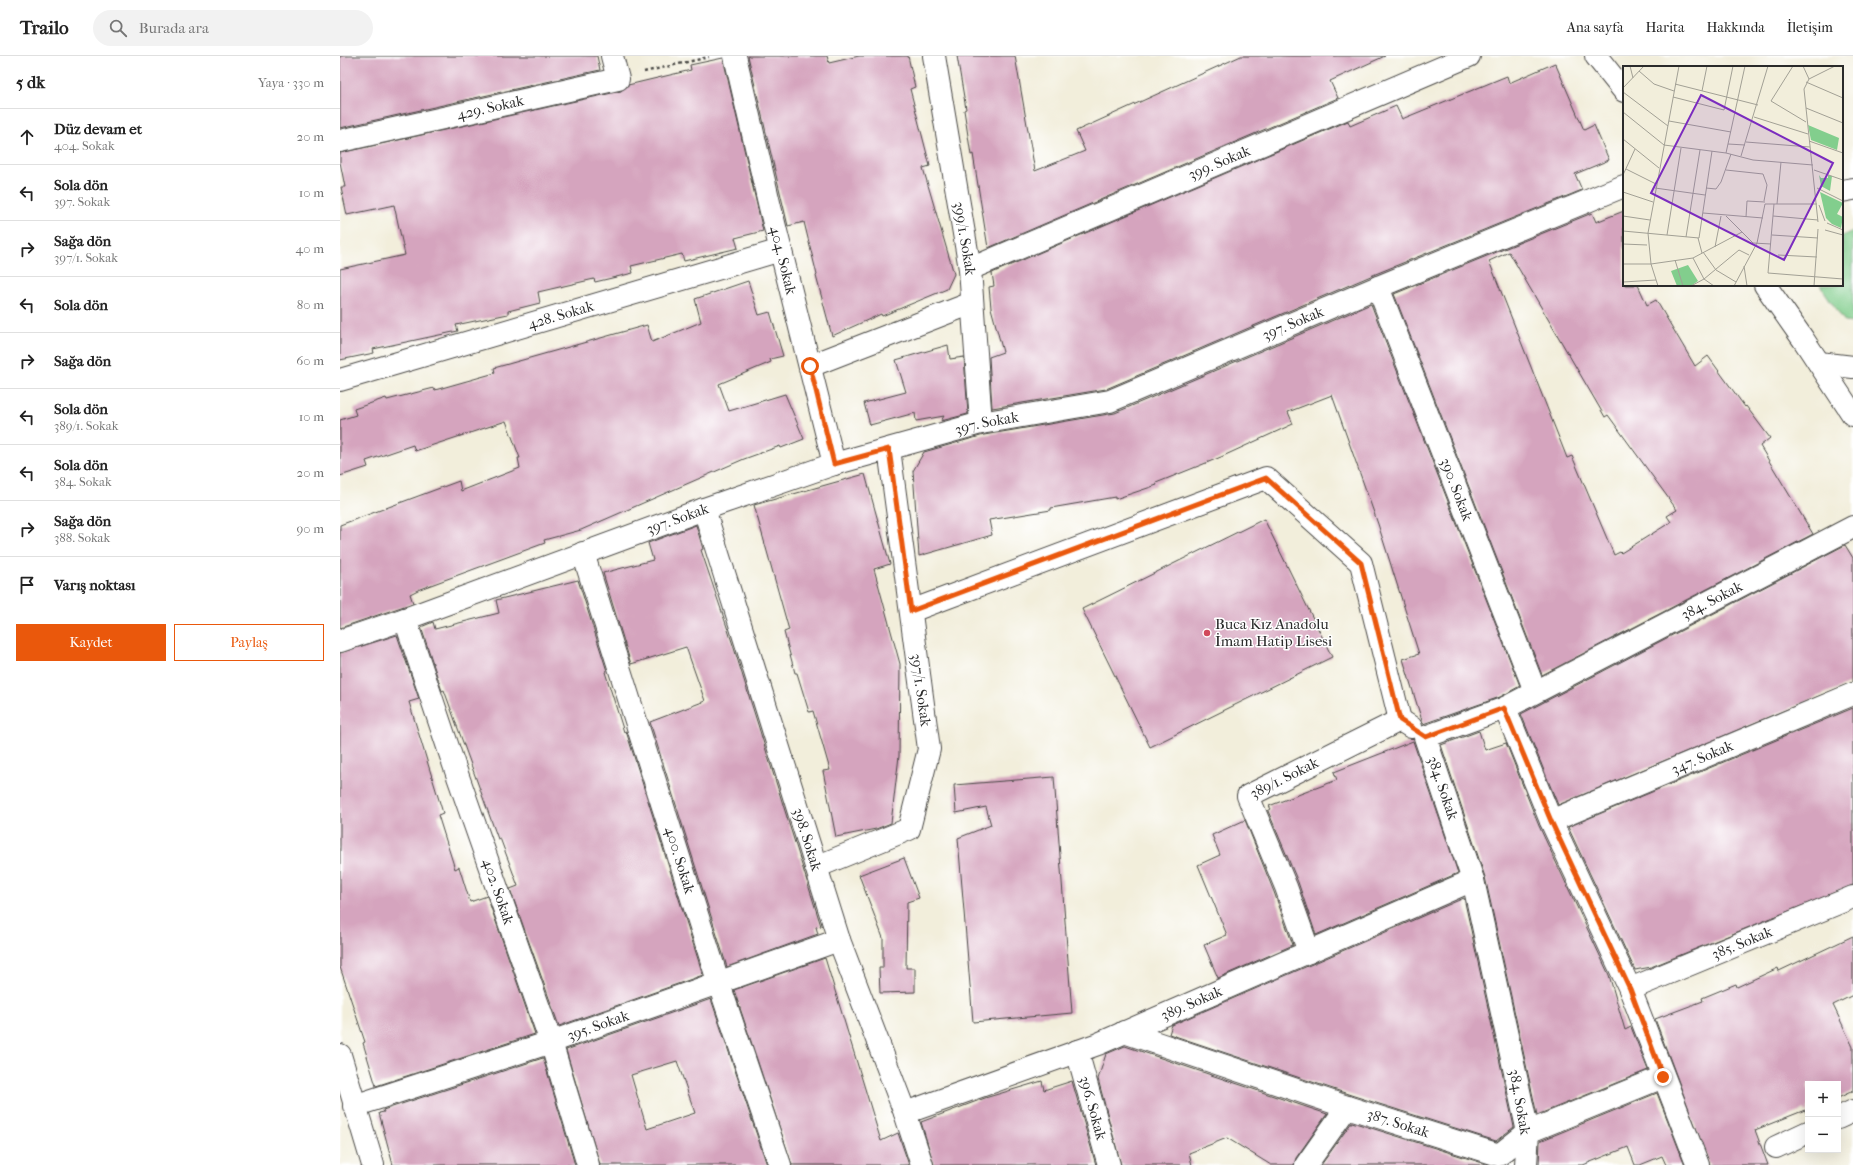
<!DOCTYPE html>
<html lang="tr">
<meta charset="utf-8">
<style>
:root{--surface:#fff;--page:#f2f2f2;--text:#222;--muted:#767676;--line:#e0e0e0;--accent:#ea580c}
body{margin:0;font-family:"IM FELL French Canon",serif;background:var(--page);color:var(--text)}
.controls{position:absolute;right:12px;bottom:12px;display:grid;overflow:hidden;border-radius:0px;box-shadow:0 4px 16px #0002}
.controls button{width:36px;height:36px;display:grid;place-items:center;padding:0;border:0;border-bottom:1px solid var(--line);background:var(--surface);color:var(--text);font:20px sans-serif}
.stop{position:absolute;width:12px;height:12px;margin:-9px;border:3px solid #ea580c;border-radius:50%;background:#fff}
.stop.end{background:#ea580c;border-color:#fff;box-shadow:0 1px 4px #0008}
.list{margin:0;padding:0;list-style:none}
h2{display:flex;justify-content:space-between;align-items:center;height:52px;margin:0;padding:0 16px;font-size:17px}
h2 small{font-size:13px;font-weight:400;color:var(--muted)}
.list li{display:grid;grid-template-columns:26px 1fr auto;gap:12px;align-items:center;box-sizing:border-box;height:56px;padding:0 16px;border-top:1px solid var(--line)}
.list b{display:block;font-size:15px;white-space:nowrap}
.list p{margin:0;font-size:13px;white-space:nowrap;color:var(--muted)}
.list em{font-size:13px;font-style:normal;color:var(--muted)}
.actions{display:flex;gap:8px;padding:12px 16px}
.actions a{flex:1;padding:9px 0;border:1px solid var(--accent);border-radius:0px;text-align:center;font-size:14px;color:var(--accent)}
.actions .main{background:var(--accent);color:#fff}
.icon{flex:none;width:22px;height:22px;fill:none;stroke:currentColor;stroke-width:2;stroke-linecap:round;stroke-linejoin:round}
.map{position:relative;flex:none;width:1513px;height:1109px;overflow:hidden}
header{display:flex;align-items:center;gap:24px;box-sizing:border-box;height:56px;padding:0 20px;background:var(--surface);border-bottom:1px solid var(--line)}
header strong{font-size:19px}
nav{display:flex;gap:22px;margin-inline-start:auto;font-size:14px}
.search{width:280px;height:36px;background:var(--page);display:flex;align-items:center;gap:10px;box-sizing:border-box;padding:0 14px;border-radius:22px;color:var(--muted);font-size:15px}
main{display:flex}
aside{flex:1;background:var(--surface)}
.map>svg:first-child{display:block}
</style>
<header>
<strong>Trailo</strong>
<div class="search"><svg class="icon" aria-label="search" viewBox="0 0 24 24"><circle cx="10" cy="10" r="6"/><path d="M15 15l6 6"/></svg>Burada ara</div>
<nav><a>Ana sayfa</a><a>Harita</a><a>Hakkında</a><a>İletişim</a></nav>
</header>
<main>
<aside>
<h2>5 dk<small>Yaya · 330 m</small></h2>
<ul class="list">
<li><svg class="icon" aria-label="ahead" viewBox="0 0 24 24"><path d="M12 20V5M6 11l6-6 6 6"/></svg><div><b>Düz devam et</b><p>404. Sokak</p></div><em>20 m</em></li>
<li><svg class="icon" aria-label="left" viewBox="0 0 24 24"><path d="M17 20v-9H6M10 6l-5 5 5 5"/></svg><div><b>Sola dön</b><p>397. Sokak</p></div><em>10 m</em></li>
<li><svg class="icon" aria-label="right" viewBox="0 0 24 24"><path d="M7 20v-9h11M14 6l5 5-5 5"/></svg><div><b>Sağa dön</b><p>397/1. Sokak</p></div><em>40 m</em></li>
<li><svg class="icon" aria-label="left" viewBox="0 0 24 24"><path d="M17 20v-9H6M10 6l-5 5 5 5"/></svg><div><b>Sola dön</b></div><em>80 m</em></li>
<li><svg class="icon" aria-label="right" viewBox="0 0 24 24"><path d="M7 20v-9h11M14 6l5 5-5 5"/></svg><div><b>Sağa dön</b></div><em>60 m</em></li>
<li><svg class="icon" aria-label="left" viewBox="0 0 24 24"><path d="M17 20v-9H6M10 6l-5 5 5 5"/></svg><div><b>Sola dön</b><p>389/1. Sokak</p></div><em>10 m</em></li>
<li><svg class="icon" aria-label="left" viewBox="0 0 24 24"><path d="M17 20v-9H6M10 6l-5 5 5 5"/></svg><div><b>Sola dön</b><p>384. Sokak</p></div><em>20 m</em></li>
<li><svg class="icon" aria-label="right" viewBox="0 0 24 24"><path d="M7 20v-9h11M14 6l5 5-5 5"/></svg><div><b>Sağa dön</b><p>388. Sokak</p></div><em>90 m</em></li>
<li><svg class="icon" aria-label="arrive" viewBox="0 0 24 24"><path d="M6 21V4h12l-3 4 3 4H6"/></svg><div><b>Varış noktası</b></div></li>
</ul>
<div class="actions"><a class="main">Kaydet</a><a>Paylaş</a></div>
</aside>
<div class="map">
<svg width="1513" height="1109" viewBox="0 0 1513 1109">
<rect width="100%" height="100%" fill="#fff"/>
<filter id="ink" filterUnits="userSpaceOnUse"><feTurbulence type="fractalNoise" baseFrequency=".025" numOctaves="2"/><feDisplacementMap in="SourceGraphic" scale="8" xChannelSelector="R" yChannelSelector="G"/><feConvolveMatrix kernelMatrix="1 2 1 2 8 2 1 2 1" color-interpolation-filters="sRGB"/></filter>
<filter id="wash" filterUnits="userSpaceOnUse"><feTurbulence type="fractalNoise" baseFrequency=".012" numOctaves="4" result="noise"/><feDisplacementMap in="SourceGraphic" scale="16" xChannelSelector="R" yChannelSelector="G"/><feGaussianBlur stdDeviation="0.9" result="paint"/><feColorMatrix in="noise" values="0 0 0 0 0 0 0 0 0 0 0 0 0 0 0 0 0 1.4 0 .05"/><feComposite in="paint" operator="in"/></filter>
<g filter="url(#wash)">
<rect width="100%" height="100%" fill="#f2eedb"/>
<path fill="#82ce8d" stroke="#567c5c" d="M1513 175V267L1505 266 1480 229H1502V180Z"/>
<g id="blocks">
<path fill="#d5a4be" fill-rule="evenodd" d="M0 0H257L260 14 0 72Z
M408 0H487L489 7 519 0H568L575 31 570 33 590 110 583 112 614 218 607 233 542 260 541 258 492 280 476 220 477 219 464 166 448 170Z
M617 0H675L695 115 745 95 736 75 901 0H1045L990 25 998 42 648 192 633 98 631 99 624 54 626 53Z
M383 2 423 175 395 182 398 192 344 205 342 198 291 210 293 217 255 226 254 223 198 236 200 247 168 255V258L116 269 118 275 33 293 34 297 0 304V213L65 199 54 149 7 159 1 131H5L0 106V97L281 35 288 29 351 14 350 9Z
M1215 7 1244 74 1254 69 1269 104 1235 118 1242 134 1033 219 766 333 652 352 649 301 663 296 651 252 649 231 654 230 652 217 1008 65 1010 70 1056 50 1062 63 1167 20 1169 27Z
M1284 155V229H1298L1307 249 1316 244 1355 310 1368 300 1405 351 1406 350 1430 382 1420 390 1473 478 1202 619 1054 238 1252 157 1256 166ZM1169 196 1265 361 1268 359 1337 454 1327 460 1331 466 1281 497 1280 496 1274 499 1232 400 1227 402 1149 205Z
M408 225 419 259 430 256 443 300 430 303 431 306 379 328 389 355 445 338 464 383 441 392 440 390 404 403 241 474 204 484 205 487 80 533 70 538 73 547 0 572V469L119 425 121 435 180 412 178 402H180L166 365 75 395 73 389 26 405 28 411 0 420V364L16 359 14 353 46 342 47 344 94 332 95 334 155 317 154 312 307 269 312 286 361 266 355 243Z
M1031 248 1180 630 1160 641 1083 668 1063 603 1079 598 1038 468 992 339 948 356 953 368 881 401 816 427 817 429 775 443V441L711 452V454L649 464 652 479 579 500 573 415 584 396 644 379 775 357Z
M608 289 610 303 624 301 628 358 601 365 604 360 576 365 575 357 530 369 524 347 566 336 556 304Z
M525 418 550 508 534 513 560 608 559 700 551 767 536 773 496 781 483 715 490 714 473 655 469 656 457 617H455L444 576 449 574 414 449Z
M924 463 992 601 810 691 742 553Z
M356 469 363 493 361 494 393 589 481 870 476 871 478 878 387 911 310 666 365 645 346 591 291 608 263 517 313 504 308 487Z
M1505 489 1513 502V626L1218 749 1181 658Z
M238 524 267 615 265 616 284 676 286 675 363 919 219 970 170 833 178 830 160 782 158 783 104 634 102 635 81 571 93 566 95 573 159 557 156 544Z
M57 579 79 643 69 646 103 757 98 759 115 813 119 811 130 846 147 840 195 978 36 1030 23 987 25 986 0 911V597Z
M1513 652V829L1311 911 1295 914 1228 771Z
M1139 675 1145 694 1166 687 1199 770 1269 919 1285 974 1291 971 1308 1014 1197 1059 1145 821 1101 689Z
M1073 685 1118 817 976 879 958 826 928 755 931 753 929 750 997 724 994 716Z
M714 721 732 957 633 966 618 782 651 769 646 751 616 757 614 729Z
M905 764 934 836 953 889 878 922 864 889 887 879 858 809 880 799 872 779Z
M564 802 579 842 567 846 566 912H575V936L540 937 539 912H543V882L519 819Z
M1124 842 1174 1071 1156 1085 1011 1039 829 978 832 969Z
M1513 880V939L1493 949 1513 991V1035L1498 1042V1028H1468V1056L1466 1057 1465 1054 1415 1074 1428 1109H1370L1315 963 1363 945 1362 942 1396 928 1397 931 1438 912 1439 915Z
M485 902 541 1085 558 1077 569 1109H452L394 934Z
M371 943 427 1109H260L226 994ZM337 1005 355 1057 307 1073 291 1019Z
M785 990 987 1058 956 1102 954 1109H931L887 1082 849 1097 852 1109H781L758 1023 766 998Z
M203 1002 235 1109H53L39 1057 44 1056 43 1054Z
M702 1025 704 1034 732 1025 756 1109H594L581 1066 645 1042Z
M1317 1037 1345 1109H1326L1322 1100 1300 1109H1295L1288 1091 1243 1109H1199L1200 1085Z
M1012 1066 1149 1109H981Z"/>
</g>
</g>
<g filter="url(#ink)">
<use href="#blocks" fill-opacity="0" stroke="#494845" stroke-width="1"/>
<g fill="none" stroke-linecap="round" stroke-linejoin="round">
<defs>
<g id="minor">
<path id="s1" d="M395 0 430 151 494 408"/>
<path id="s2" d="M594 0 630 213 641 367"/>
<path id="s3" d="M0 85 278 23 272 0"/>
<path d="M1502 135 1513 133"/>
<path id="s4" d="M630 213 1129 0"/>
<path id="s5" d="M1038 231 1195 635"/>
<path d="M1479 307 1513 311"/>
<path d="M470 310 632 247"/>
<path id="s6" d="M0 324 441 194"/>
<path id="s7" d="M364 453 499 884 565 1057 582 1109"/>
<path id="s8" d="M243 497 379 928 440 1109"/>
<path d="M571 555 926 422 1021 507 1060 664"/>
<path id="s9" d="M65 563 115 712 211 986 248 1109"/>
<path id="s10" d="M0 585 65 563 364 453 494 408 641 367 770 345 1038 231 1284 130"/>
<path d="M1165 652 1211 765 1290 933 1358 1109"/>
<path id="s11" d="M1211 765 1513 638"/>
<path d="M476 811 569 773 589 693 549 393"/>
<path id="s12" d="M969 896 946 831 908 740 1060 664 1071 671"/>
<path id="s13" d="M1290 933 1513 841"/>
<path id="s14" d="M784 976 1007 1051 1159 1099 1188 1076 1323 1021"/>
<path id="s15" d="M737 995 769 1109"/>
<path id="s16" d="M14 1050 211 986 499 884"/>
<path id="s17" d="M565 1057 758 988 1133 824"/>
<path d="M1498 1062 1513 1055"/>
<path d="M1436 1091 1468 1076"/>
<path d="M966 1109 1007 1051"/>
<path id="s18" d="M1186 1109 1188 1076 1133 824 1085 681 1165 652 1513 471"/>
</g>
<path id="major" d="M1256 0 1284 35
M1425 229 1463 283 1513 359
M0 999 33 1109"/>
</defs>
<use href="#minor" stroke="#494845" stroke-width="24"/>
<use href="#major" stroke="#494845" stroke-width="24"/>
<path stroke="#494845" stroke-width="2.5" stroke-dasharray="3 3" stroke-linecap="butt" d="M304 16 369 1"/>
<use href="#minor" stroke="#fff" stroke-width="22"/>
<use href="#major" stroke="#fff" stroke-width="22"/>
</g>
</g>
<g fill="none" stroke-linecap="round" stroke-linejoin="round" filter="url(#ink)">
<path stroke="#ea580c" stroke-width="5" d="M470 310 494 408 549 393 571 555 926 422 1021 507 1060 664 1086 681 1164 652 1211 765 1290 933 1323 1021"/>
</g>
<circle fill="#d1495b" stroke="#fff" stroke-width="1.5" cx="867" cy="577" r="4"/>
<g text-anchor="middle" stroke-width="3" stroke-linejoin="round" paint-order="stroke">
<g font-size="15" fill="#2b2b2b" stroke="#fff">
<text dy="5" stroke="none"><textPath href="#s3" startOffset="154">429. Sokak</textPath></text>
<text dy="5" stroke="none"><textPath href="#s4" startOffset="271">399. Sokak</textPath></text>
<text dy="5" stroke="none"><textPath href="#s2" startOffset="185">399/1. Sokak</textPath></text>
<text dy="5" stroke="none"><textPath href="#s1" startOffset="210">404. Sokak</textPath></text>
<text dy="5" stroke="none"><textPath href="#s6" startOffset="230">428. Sokak</textPath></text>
<text dy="5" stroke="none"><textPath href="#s10" startOffset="1007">397. Sokak</textPath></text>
<text dy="5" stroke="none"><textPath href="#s10" startOffset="683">397. Sokak</textPath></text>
<text dy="5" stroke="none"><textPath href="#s5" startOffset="217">390. Sokak</textPath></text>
<text dy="5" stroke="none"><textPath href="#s10" startOffset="359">397. Sokak</textPath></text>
<text dy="5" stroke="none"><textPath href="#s18" startOffset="760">384. Sokak</textPath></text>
<text transform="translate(581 634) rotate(82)" y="5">397/1. Sokak</text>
<text dy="5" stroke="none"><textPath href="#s11" startOffset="164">347. Sokak</textPath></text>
<text dy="5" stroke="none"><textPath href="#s12" startOffset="208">389/1. Sokak</textPath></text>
<text transform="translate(1103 732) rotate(71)" y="5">384. Sokak</text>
<text dy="5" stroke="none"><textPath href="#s7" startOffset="346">398. Sokak</textPath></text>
<text dy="5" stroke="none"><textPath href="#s8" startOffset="322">400. Sokak</textPath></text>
<text dy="5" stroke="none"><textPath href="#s9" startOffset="288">402. Sokak</textPath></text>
<text dy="5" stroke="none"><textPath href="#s13" startOffset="121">385. Sokak</textPath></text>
<text dy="5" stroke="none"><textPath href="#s17" startOffset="307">389. Sokak</textPath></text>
<text dy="5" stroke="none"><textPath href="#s16" startOffset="257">395. Sokak</textPath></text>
<text transform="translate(1180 1046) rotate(80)" y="5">384. Sokak</text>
<text dy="5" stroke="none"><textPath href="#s15" startOffset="59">396. Sokak</textPath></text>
<text dy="5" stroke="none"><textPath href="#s14" startOffset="289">387. Sokak</textPath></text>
</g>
<g font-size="15" fill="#2b2b2b" stroke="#fff" text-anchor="start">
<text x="875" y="573">Buca Kız Anadolu<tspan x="875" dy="17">İmam Hatip Lisesi</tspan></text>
</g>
</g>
<g transform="translate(1283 10)">
<rect width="220" height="220" fill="#f2eedb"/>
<path d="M185 59 216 72 214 84 188 74ZM196 109 198 112H205V109L209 110 207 125 198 120ZM197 126 220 137 214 148 220 151 218 162 209 158 203 152ZM65 199 75 215 68 220H54L48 205Z" fill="#82ce8d"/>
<path fill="none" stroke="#a2a095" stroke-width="1" d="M7 0 10 12M170 0 148 35 183 56M180 0 186 13M16 5 31 18 51 25M183 16 220 32M52 18 135 39M0 22 21 0M79 25 84 0M0 26 45 60M50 31 101 44 110 0M183 42 220 57M0 46 41 79 103 87 130 94 190 99M131 51 185 68M46 55 108 66M0 73 36 102M186 75 220 87M123 76 187 81M105 78 122 79M103 87 122 0M118 90 145 0M3 103 33 118M103 104 140 108 144 119 141 135M191 104 220 114M0 109 12 83M32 122 82 129M83 122 93 123 98 116 108 88M194 122 220 135M0 126 30 136M151 138 145 207 220 213M154 138 158 96M196 139 202 155M80 147 140 152M0 150 27 154M103 150 130 177 148 178M150 150 195 154M123 151 124 135 142 136M195 156 181 23 186 13 212 0M204 157 220 164M202 164 220 169M0 165 76 172 89 85M44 169 58 82M149 169 195 172M63 171 77 84M75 172 79 187M0 178 24 179M92 181 98 150M80 186 93 204 113 216M155 189 194 191M70 192 81 213 91 220M52 194 60 220M0 198H28L70 192 119 166M121 200 124 220M0 216 33 214M35 220 28 198 25 167 56 0M68 220 81 213 116 184 126 189M111 220 134 177 142 138H194M191 220 195 163"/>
<path fill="#7b2cbf" fill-opacity="0.15" stroke="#7b2cbf" stroke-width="2" d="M78 29 210 97 161 194 28 127Z"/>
<rect width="220" height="220" fill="none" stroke="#2b2b2b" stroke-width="2"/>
</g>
</svg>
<div class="controls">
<button>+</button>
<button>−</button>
</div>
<div class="stop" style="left:470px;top:310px"></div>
<div class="stop end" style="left:1323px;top:1021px"></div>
</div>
</main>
